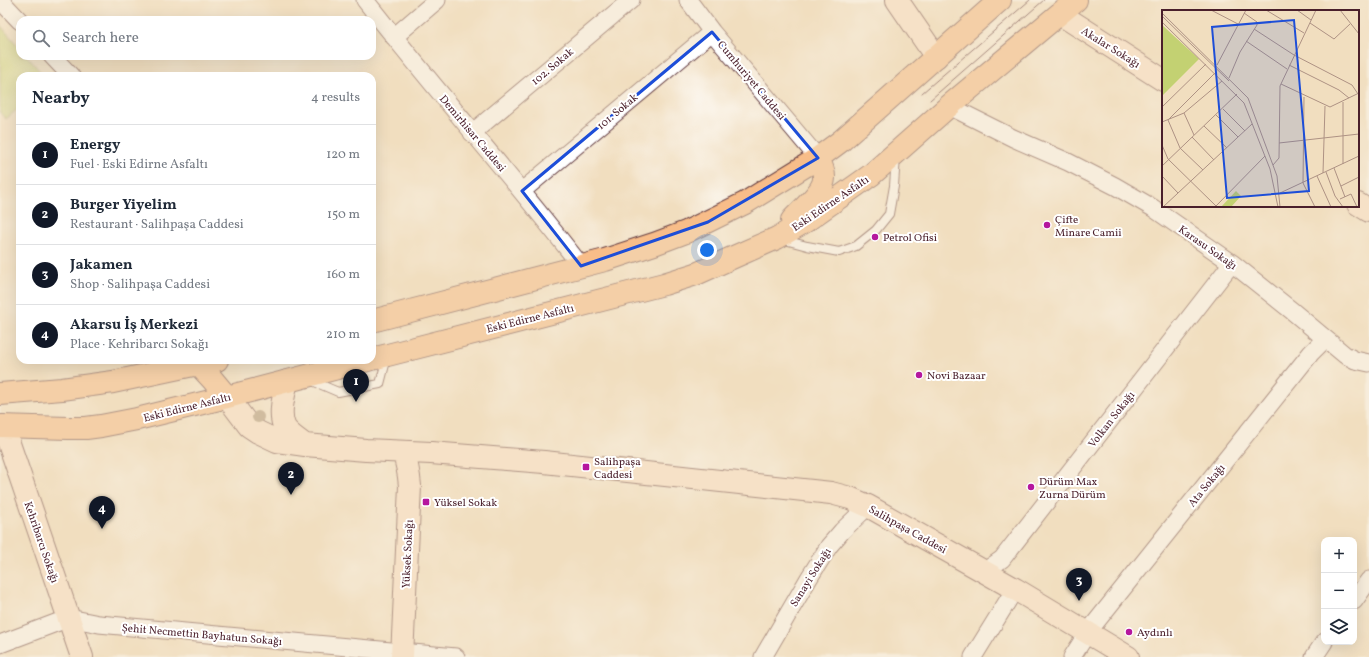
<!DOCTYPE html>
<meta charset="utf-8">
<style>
:root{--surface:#fff;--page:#f6f6f7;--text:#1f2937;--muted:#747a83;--line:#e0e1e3;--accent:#111827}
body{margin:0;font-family:Vollkorn,serif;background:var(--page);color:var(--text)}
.controls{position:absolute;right:12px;bottom:12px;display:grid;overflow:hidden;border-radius:8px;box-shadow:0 4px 16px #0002}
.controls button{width:36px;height:36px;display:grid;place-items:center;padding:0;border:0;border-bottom:1px solid var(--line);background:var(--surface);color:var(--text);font:20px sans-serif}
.you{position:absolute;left:707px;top:250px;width:14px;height:14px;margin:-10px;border:3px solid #fff;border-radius:50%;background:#1a73e8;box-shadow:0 0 0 6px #1a73e833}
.badge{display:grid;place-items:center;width:26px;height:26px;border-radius:50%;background:var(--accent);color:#fff;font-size:13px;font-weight:700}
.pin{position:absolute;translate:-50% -33px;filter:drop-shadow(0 1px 2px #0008)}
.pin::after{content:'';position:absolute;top:21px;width:14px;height:12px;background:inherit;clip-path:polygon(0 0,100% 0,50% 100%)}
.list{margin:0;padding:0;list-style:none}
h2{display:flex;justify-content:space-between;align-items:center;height:52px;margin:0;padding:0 16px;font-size:17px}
h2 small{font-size:13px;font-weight:400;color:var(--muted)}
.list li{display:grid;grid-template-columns:26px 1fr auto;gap:12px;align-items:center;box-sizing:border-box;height:60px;padding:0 16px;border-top:1px solid var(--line)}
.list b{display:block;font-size:15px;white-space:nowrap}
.list p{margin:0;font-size:13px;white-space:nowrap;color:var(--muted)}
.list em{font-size:13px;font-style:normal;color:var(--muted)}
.icon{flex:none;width:22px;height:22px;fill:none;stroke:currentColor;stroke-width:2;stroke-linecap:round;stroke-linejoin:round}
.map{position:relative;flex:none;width:1369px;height:657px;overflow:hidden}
.search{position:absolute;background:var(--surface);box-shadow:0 4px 16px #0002;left:16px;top:16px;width:360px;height:44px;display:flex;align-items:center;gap:10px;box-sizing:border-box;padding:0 14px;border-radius:12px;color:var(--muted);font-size:15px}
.panel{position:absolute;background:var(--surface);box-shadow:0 4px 16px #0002;left:16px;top:72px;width:360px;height:292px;border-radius:12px}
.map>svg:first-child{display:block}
</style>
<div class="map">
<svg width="1369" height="657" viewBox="0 0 1369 657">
<rect width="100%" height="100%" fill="#fff"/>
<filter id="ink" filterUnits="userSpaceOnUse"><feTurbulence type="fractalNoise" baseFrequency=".025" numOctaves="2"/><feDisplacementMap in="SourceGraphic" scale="8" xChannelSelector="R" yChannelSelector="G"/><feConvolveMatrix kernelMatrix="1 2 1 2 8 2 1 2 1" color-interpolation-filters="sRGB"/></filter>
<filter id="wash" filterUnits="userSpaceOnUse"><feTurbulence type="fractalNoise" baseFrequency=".012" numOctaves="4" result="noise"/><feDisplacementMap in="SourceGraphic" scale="16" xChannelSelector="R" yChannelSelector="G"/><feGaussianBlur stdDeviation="0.9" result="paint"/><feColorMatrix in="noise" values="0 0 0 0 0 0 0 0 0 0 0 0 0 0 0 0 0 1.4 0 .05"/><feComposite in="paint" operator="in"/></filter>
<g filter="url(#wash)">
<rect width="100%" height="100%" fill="#f1debf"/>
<path fill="#c3d172" stroke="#86784e" d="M0 25 20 48V56H27L44 76H20V107L6 119 0 113Z"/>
</g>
<g filter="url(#ink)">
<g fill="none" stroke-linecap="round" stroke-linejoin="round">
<defs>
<path id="lane" d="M781 239 807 246 839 252 856 246 876 230 889 214 894 186 896 157
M310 380 338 392 380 384 387 357"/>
<path id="street" d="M0 0 20 21
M365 0C435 90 511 175 581 266
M688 0 712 32 818 158
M394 37 437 0
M52 56 71 76
M949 106 1013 138 1068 162 1115 186 1153 208 1232 263 1291 310 1345 355 1355 360 1369 363
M472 133 631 0
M522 191 712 32
M985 571 1002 559 1232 263
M1354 601 1369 580
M0 644 69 618 99 624 456 657
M763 657 809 578 829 546 842 531 868 506
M973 657 1015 589
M1072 657 1088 632 1311 353 1325 339
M1314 657 1324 642"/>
<path id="secondary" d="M897 0 936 57
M1060 14 1163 80
M1358 204 1369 211
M287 381C284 395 278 415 285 428 290 435 298 440 305 445
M227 397 249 426 258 432 277 441 305 445 366 450 431 453 544 462 831 493 850 498 868 506 1015 589 1128 657
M3 426 82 657
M402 657 410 486C409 474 407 463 403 452"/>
<path id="primary" d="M792 220C801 210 825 191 824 177 824 170 821 164 818 158
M372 321 605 260 654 244 686 232 745 203 818 158 841 141 1000 0
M372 359 664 284 696 274 736 256 777 238 806 221 871 175 949 106 1076 0
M198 364 212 379 227 397
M0 394 62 389 113 382 217 360
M0 426 68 428H86L101 426 137 419 227 397 368 360"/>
</defs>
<use href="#lane" stroke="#633c41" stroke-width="10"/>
<use href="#street" stroke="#633c41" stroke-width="19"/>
<use href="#secondary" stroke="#633c41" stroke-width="24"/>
<use href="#primary" stroke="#633c41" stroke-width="24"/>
<use href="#lane" stroke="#fff" stroke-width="8"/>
<use href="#street" stroke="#fff" stroke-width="17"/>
<use href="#secondary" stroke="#fce5d0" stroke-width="22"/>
<use href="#primary" stroke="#f8bd89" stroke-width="22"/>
<path stroke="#4a1f2b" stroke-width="1" d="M922 93 1030 0
M930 100 1044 0"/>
</g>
<circle fill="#a99279" cx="258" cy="417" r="6"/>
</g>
<path d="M0 0H1369V657H0ZM712 32 818 158 708 222 581 266 522 191Z" fill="#f1debf" fill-opacity=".55" fill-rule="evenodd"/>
<path fill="none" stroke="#1d4ed8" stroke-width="3" stroke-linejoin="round" d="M712 32 818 158 708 222 581 266 522 191Z"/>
<g fill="#b5179e" stroke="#fff" stroke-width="1.5">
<circle cx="1047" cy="225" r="4"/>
<circle cx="875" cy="237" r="4"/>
<circle cx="919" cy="375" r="4"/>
<rect x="582" y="463" width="8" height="8" rx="2"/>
<circle cx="1031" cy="487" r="4"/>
<rect x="422" y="498" width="8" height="8" rx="2"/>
<circle cx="1129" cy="632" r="4"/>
</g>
<g text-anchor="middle" stroke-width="4" stroke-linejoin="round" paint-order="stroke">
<g font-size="11" fill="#4a1f2b" stroke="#fff">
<text transform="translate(1111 47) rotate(32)" y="4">Akalar Sokağı</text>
<text transform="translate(552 66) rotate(-40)" y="4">102. Sokak</text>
<text transform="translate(752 80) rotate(50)" y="4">Cumhuriyet Caddesi</text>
<text transform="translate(617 111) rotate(-40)" y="4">101. Sokak</text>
<text transform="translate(473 133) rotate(50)" y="4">Demirhisar Caddesi</text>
<text transform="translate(830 203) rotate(-34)" y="4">Eski Edirne Asfaltı</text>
<text transform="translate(1208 247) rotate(35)" y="4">Karasu Sokağı</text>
<text transform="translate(530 318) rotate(-14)" y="4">Eski Edirne Asfaltı</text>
<text transform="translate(187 407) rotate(-14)" y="4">Eski Edirne Asfaltı</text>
<text transform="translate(1111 419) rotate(-52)" y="4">Volkan Sokağı</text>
<text transform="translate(1206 485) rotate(-51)" y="4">Ata Sokağı</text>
<text transform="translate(908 529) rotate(29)" y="4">Salihpaşa Caddesi</text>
<text transform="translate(42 542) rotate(71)" y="4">Kehribarcı Sokağı</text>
<text transform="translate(407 554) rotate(-87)" y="4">Yüksek Sokağı</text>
<text transform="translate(810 577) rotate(-58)" y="4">Sanayi Sokağı</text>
<text transform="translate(202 634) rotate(5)" y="4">Şehit Necmettin Bayhatun Sokağı</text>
</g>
<g font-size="11" fill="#4a1f2b" stroke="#fff" text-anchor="start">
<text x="1055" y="223">Çifte<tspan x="1055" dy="13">Minare Camii</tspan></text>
<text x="883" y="241">Petrol Ofisi</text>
<text x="927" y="379">Novi Bazaar</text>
<text x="594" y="465">Salihpaşa<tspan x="594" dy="13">Caddesi</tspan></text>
<text x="1039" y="485">Dürüm Max<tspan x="1039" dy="13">Zurna Dürüm</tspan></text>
<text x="434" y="506">Yüksel Sokak</text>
<text x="1137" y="636">Aydınlı</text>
</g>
</g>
<g transform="translate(1162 10)">
<rect width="197" height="197" fill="#f1debf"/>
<path d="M0 15 37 49 0 86ZM74 181 79 186 69 197H59Z" fill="#c3d172"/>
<path fill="none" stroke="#ae9284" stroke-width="1" d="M49 0 76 14M104 0 142 23M135 0 149 10M178 0 197 24M0 3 86 88 115 166 118 197M0 6 67 71M0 12 82 93 108 159 116 197M148 13 172 29 188 14M92 19 132 45 190 75 196 84M84 31 125 59M55 55 84 0M127 55 177 80 187 88M67 68 78 42 95 15V12L82 3M119 74 168 97 197 83M142 87 141 173 153 197M181 92V154M0 97 44 54M61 99 83 121M22 103 32 125M54 105 76 127M0 112 22 103 60 71M42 116 65 138M30 127 52 150M117 133 197 124M0 135 6 149 54 196 103 146M111 155 117 148 118 76 154 0M0 156 75 84M172 158 183 187M41 160 18 138 6 110 53 63M164 162 173 186 181 197M161 163 163 96M0 166 16 183M155 166 169 197M179 176 197 167M118 183 197 146M178 189 189 184 195 197M1 197 90 114"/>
<path fill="#1d4ed8" fill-opacity="0.15" stroke="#1d4ed8" stroke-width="2" d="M132 10 147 181 65 188 50 17Z"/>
<rect width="197" height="197" fill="none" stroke="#4a1f2b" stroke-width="2"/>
</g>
</svg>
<div class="controls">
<button>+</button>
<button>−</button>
<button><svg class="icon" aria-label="layers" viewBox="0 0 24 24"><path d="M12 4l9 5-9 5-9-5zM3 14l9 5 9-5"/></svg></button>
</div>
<div class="you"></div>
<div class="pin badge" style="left:356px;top:402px">1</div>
<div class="pin badge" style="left:291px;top:495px">2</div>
<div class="pin badge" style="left:1079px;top:601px">3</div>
<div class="pin badge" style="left:102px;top:529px">4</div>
<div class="search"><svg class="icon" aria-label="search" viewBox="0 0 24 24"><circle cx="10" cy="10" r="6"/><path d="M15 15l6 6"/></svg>Search here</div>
<section class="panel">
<h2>Nearby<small>4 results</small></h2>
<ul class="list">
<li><span class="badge">1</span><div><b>Energy</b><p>Fuel · Eski Edirne Asfaltı</p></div><em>120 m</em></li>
<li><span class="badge">2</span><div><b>Burger Yiyelim</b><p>Restaurant · Salihpaşa Caddesi</p></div><em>150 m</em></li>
<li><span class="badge">3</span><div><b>Jakamen</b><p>Shop · Salihpaşa Caddesi</p></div><em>160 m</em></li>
<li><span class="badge">4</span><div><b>Akarsu İş Merkezi</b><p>Place · Kehribarcı Sokağı</p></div><em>210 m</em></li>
</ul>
</section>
</div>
